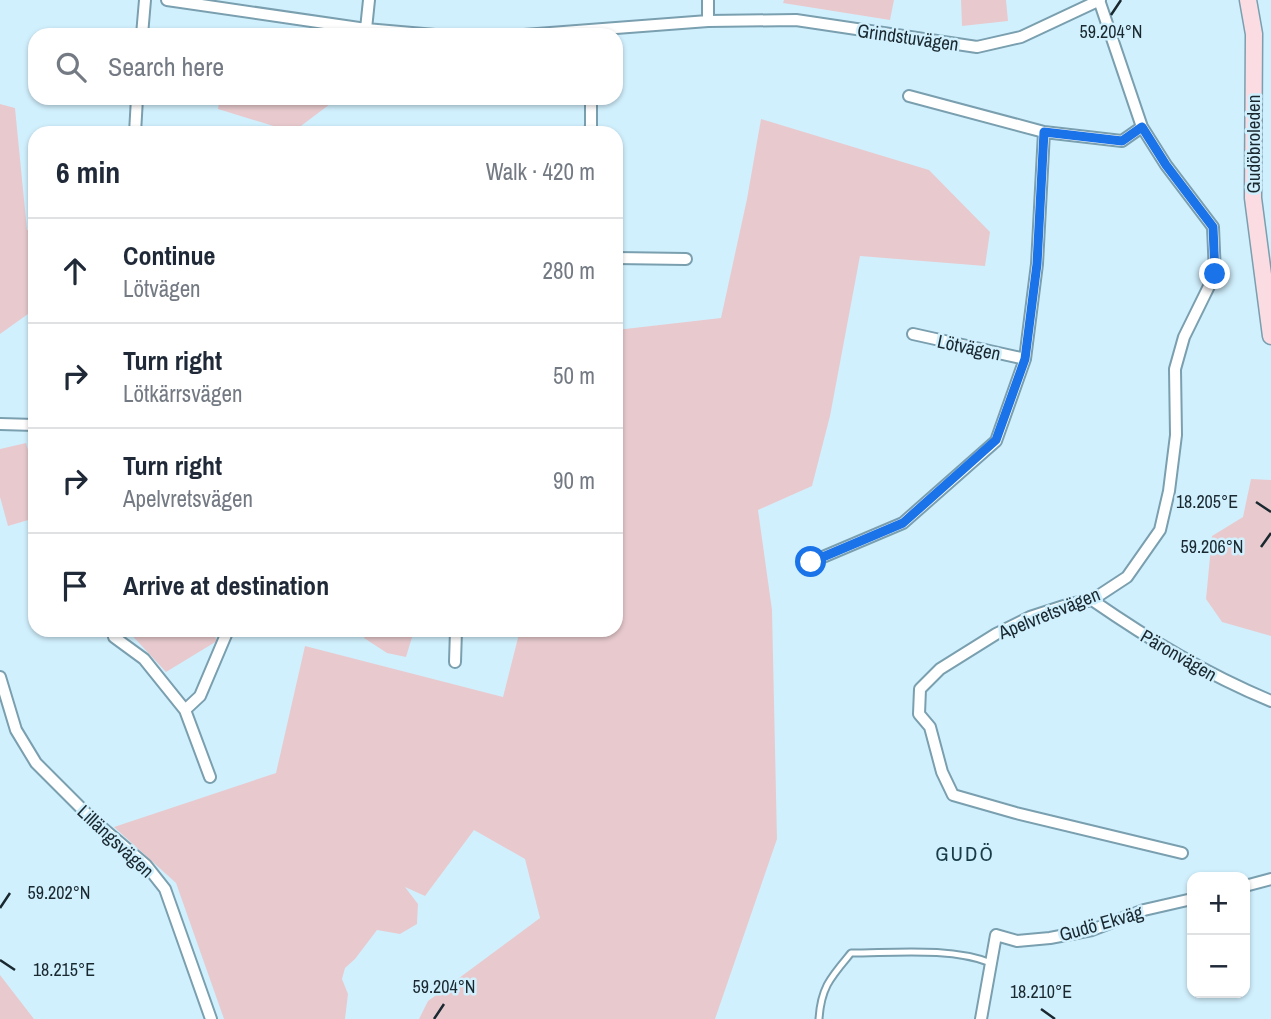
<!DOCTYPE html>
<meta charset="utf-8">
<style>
:root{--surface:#fff;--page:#f6f6f7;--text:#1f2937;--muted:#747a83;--line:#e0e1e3}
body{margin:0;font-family:"Archivo Narrow",sans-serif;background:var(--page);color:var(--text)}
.controls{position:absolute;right:21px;bottom:21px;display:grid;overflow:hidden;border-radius:14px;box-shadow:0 2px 5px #0004}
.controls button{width:63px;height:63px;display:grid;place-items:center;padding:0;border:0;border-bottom:2px solid var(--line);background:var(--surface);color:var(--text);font:35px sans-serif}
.stop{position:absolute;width:21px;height:21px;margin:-16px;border:5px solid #1a73e8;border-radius:50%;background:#fff}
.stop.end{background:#1a73e8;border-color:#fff;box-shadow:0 2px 7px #0008}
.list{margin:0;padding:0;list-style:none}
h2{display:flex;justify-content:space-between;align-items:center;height:91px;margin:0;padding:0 28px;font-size:30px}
h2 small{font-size:23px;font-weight:400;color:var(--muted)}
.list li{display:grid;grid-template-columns:46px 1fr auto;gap:21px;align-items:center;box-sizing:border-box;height:105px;padding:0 28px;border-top:2px solid var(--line)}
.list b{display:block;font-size:26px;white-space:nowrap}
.list p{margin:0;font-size:23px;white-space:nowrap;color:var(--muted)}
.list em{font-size:23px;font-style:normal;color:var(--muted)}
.icon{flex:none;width:38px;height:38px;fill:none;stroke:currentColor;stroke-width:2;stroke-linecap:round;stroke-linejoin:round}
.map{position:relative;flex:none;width:1271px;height:1019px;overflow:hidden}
.search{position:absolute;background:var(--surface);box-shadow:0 2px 5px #0004;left:28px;top:28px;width:595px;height:77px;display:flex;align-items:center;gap:18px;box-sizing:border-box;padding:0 24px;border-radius:21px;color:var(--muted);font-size:26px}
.panel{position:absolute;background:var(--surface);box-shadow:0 2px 5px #0004;left:28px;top:126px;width:595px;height:511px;border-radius:21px}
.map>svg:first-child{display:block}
</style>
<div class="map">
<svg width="1271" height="1019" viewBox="0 0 1271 1019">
<rect width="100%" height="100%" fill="#d1f0fe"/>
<path fill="#e8cace" d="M784 0H894L890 20 783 3Z
M961 0H1006L1008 21 962 26Z
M220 98H338L293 132 218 109Z
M0 104 15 108 27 230 35 231V309L0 334Z
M761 119 929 170 990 232 985 266 860 256 830 416 812 486 758 510 772 610 777 839 715 1019H419L428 1001 540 918 525 859 474 830 425 896 405 887 418 904 417 924 400 934 377 930 355 959 345 968 342 979 348 994 345 1019H224L176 883 114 827 276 773 305 646 503 697 520 630H616V330L721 318 747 199Z
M26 443 35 474V518L8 526 0 497V449Z
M1251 479 1271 480V636L1222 622 1206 599 1212 536 1243 517Z
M127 630H212L217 641 166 672Z
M366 630H399L413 634 406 657 387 653 364 638Z
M0 975 34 1019H0Z"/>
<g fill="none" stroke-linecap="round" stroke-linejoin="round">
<defs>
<path id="lane" d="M819 1019C821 987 831 977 851 953 893 953 951 947 991 963"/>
<path id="street" d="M167 0 366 29 435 35
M1099 0 1142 127 1166 165 1213 227 1215 274 1184 337 1175 369 1176 435 1169 491 1160 530 1127 577 1092 600 1070 604 1030 617 996 634 940 669 920 689 919 714 930 727 942 772 953 795 1016 813 1182 853
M708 21V0
M366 29 369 0
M142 35 145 0
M524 35 708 21 796 20 977 47 1021 37 1100 0
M909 96 1044 132 1122 141 1142 127
M135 133 137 98
M589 133 591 126V98
M616 258 686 259
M913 334 1025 359
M0 424 35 425
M811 562 903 523 996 441 1025 359 1037 264 1044 132
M1092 600C1150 640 1206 674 1271 701
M114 637 144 659 185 710
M455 662 456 630
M0 677 16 730 36 763 92 819 146 865 165 889 211 1019
M210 777 185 710 200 696 228 630
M1245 886 1271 879
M981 1019 996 935 1017 941 1050 938 1092 930 1144 910 1192 899"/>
<path id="secondary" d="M1248 0 1254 34 1253 198 1271 336"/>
</defs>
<use href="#lane" stroke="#7a9faf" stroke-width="9"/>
<use href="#street" stroke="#7a9faf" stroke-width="14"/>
<use href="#secondary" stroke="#7a9faf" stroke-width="19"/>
<use href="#lane" stroke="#fff" stroke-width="5"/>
<use href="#street" stroke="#fff" stroke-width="10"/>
<use href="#secondary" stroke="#fadce2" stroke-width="16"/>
</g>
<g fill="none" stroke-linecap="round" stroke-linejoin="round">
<path stroke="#1a73e8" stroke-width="9" d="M811 562 903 523 996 440 1025 359 1037 264 1044 132 1122 141 1142 127 1166 165 1213 227 1215 274"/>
</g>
<path fill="none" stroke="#1a2930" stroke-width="2.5" d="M1111 15 1121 0M1256 502 1271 512M1261 547 1271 533M0 908 10 893M0 960 15 970M1041 1009 1055 1019M434 1019 444 1004"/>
<g text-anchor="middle" stroke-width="5" stroke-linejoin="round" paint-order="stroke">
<g font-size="19" fill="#1a2930" stroke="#d1f0fe">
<text transform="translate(908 37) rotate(8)" y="7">Grindstuvägen</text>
<text transform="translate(1253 144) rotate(-90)" y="7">Gudöbroleden</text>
<text transform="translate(969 347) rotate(12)" y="7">Lötvägen</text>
<text transform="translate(1049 613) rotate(-22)" y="7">Apelvretsvägen</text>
<text transform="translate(1179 655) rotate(30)" y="7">Päronvägen</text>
<text transform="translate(116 841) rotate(43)" y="7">Lillängsvägen</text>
<text transform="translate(1101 923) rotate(-16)" y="7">Gudö Ekväg</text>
</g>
<g font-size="21" letter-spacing="2" fill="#183b48" stroke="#d1f0fe">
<text x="965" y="861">GUDÖ</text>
</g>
</g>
<g font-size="18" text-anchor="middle" fill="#1a2930" stroke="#d1f0fe" stroke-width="5" stroke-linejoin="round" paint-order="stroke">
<text x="1111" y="38">59.204°N</text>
<text x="1207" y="508">18.205°E</text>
<text x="1212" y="553">59.206°N</text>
<text x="59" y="899">59.202°N</text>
<text x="64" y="976">18.215°E</text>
<text x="444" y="993">59.204°N</text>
<text x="1041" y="998">18.210°E</text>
</g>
</svg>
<div class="controls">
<button>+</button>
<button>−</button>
</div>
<div class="stop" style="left:811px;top:562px"></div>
<div class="stop end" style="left:1215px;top:274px"></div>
<div class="search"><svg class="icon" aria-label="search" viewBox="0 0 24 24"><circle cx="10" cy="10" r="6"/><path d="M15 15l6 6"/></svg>Search here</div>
<section class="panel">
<h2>6 min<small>Walk · 420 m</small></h2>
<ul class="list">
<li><svg class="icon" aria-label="ahead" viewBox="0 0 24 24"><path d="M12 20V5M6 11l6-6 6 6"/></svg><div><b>Continue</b><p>Lötvägen</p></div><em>280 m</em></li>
<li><svg class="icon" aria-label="right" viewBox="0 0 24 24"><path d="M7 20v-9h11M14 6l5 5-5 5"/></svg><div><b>Turn right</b><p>Lötkärrsvägen</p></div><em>50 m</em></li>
<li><svg class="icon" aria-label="right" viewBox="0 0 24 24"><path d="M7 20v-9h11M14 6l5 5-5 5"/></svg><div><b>Turn right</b><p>Apelvretsvägen</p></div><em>90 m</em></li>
<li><svg class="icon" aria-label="arrive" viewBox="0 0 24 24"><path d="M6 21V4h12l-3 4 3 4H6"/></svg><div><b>Arrive at destination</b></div></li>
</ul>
</section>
</div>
